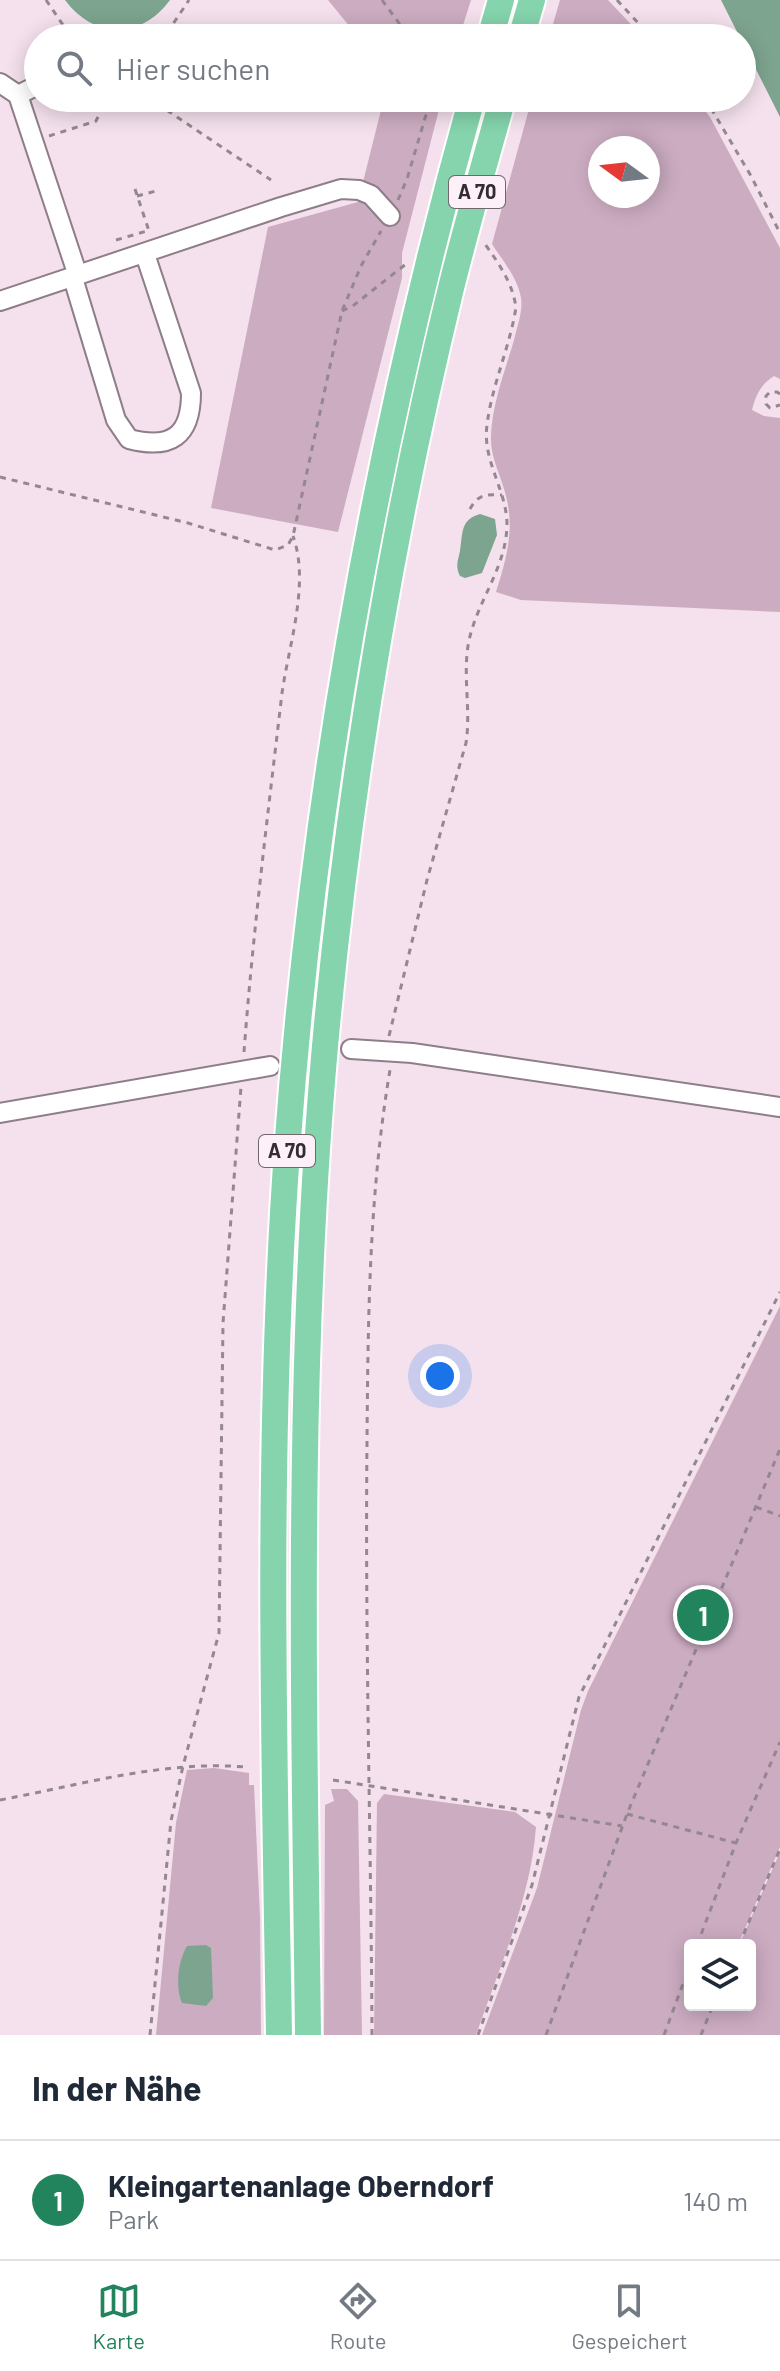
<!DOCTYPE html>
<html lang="de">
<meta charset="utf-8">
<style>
:root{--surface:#fff;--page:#f2f2f3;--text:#1f2937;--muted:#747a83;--line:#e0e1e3;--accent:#22845c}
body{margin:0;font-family:Barlow,sans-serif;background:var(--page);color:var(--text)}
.controls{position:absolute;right:24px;bottom:24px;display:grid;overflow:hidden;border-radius:8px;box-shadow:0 4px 20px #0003}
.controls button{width:72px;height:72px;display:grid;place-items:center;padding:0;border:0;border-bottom:2px solid var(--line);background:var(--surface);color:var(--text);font:40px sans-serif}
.compass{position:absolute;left:588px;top:136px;width:72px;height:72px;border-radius:50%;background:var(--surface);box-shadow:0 4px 20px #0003;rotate:285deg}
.you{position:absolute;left:440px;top:1376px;width:28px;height:28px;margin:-20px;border:6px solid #fff;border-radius:50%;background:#1a73e8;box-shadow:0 0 0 12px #1a73e833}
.badge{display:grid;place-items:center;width:52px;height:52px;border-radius:50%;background:var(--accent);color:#fff;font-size:26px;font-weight:700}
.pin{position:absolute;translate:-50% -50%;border:4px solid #fff;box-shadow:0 2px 8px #0006}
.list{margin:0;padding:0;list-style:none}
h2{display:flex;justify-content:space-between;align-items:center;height:104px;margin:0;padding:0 32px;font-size:34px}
h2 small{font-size:26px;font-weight:400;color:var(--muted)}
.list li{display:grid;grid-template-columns:52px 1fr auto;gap:24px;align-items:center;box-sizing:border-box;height:120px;padding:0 32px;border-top:2px solid var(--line)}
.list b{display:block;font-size:30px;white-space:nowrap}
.list p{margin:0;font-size:26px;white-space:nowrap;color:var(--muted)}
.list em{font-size:26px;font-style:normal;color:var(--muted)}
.icon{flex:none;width:44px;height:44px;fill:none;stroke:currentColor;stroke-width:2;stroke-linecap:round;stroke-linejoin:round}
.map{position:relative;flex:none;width:780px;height:2035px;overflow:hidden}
.search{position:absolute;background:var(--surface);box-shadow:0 4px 20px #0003;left:24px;right:24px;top:24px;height:88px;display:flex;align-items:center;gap:20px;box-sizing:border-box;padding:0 28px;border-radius:44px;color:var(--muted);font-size:30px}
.sheet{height:224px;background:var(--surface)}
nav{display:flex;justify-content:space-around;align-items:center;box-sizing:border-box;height:112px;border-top:2px solid var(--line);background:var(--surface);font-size:22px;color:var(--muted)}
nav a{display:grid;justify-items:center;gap:4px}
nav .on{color:var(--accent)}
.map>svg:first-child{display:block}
</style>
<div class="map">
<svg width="780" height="2035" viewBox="0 0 780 2035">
<rect width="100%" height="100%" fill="#f4e1ed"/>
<path fill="#ccacc1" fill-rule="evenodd" d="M328 0H471L459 38H359Z
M560 0H608L644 38H549Z
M384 98H442L402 253V278L338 532 211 508 268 227 358 202Z
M532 98H695L710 117 780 248V379L774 376C761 384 756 395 752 410L764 416 780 418V612L521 600 496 592C506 560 515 530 506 496 501 475 490 458 491 436 492 404 505 371 514 340 517 327 523 312 521 298 518 278 502 260 492 244ZM600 148H648V196H600Z
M780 1306V1847L738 1945H690V2005H750V1945H739L780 1852V2035H482L537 1888 581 1710 588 1691Z
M214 1768 249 1773V1785H254L260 1917 261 2035H156L176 1823 187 1770Z
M331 1789H347L358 1801 362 2035H324L325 1805 334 1801Z
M384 1794 515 1812 536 1827C531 1898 499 1968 476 2035H374L377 1803Z"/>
<path fill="#7da48f" d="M65 0H170C141 40 94 39 65 0Z
M721 0H780V117Z
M480 514 495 519 497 535 482 573 465 578 460 576C455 566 458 561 460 551 463 533 460 520 480 514Z
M206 1945 211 1948 213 1998 206 2006 182 2003C175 1987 178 1961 187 1946Z"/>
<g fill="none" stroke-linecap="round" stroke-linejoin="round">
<path stroke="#7da48f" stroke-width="5" d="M120 38V30"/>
<defs>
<path id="minor" d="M0 83 18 95 78 276
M18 95 38 85
M73 278 116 420 129 439C171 450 191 436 191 393L145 254
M0 301 281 207 341 189 359 190 371 195 390 216
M351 1049 412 1053 780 1107
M0 1113 270 1066"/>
<path id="highway" d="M490 38 501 0
M521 38 532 0
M279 2035C274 1741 266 1445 287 1151 313 795 376 442 472 98
M308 2035C304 1694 295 1353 328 1014 352 769 393 526 451 288 467 224 485 161 503 98"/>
</defs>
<use href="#minor" stroke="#8e7e89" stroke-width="22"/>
<use href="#highway" stroke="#fff" stroke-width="30"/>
<path stroke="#94878f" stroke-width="3" stroke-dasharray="6 6" stroke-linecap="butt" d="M46 0 63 25 83 38
M382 0 410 38
M617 0 652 38
M155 38 173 24 189 0
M165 98 168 111 271 180
M705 98 751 176 780 233
M49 136 96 121 107 98
M135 189 149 231
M137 196 156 191
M398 200 407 179 431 98
M116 240 147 231
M342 311 354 305 406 264
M780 394 777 392H770L766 396V404L770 408 780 405
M0 477 188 523 275 550 288 545 293 536 342 311 361 266 381 231
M470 509C478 494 487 494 502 495
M389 1036 427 880 466 743C471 711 463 678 468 646 475 603 506 570 507 525 507 490 482 461 487 425 492 384 510 347 516 307 512 282 499 264 485 244
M244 1052C253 932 268 813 282 693 289 644 310 583 293 536
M756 1507 780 1516
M333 1780 622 1826
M0 1800C80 1785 164 1760 245 1767
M627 1814 736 1843
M697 1945 736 1843 780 1742
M739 1945 780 1849
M150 2035 171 1821 183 1766 219 1633 223 1323 241 1087
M372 2035C371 1838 365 1641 367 1443 368 1318 369 1194 390 1070
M478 2035 532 1885 579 1697 780 1292
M546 2035 627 1814 780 1449
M664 2035 690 1965
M701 2035 713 2005"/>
<use href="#minor" stroke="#fff" stroke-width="18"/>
<use href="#highway" stroke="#85d4ad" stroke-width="26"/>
</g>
<g text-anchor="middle" stroke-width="8" stroke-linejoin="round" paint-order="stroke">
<g fill="#fef0f9" stroke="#70676c" stroke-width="2">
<rect x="449" y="176" width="56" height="32" rx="6"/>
<rect x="259" y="1135" width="56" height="32" rx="6"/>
</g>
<g font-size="20" font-weight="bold" fill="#332c30">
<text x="477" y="199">A 70</text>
<text x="287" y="1158">A 70</text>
</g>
</g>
</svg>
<div class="controls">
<button><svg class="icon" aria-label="layers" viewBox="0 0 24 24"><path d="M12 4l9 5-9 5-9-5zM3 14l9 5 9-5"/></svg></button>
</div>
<svg class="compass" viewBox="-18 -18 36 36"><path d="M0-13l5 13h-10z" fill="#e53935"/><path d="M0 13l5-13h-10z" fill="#747a83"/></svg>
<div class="you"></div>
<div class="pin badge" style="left:703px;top:1615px">1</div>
<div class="search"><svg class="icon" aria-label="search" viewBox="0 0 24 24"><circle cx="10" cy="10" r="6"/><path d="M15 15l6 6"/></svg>Hier suchen</div>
</div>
<section class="sheet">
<h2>In der Nähe<small></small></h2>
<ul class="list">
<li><span class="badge">1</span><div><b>Kleingartenanlage Oberndorf</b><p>Park</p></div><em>140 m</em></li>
</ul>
</section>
<nav>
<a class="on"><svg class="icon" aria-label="map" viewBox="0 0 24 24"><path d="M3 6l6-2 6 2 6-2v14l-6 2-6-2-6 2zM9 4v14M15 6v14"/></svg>Karte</a>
<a><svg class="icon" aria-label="directions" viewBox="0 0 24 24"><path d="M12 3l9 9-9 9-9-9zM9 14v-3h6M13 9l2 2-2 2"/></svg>Route</a>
<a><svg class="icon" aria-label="saved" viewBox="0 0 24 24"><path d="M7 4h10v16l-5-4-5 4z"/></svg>Gespeichert</a>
</nav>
